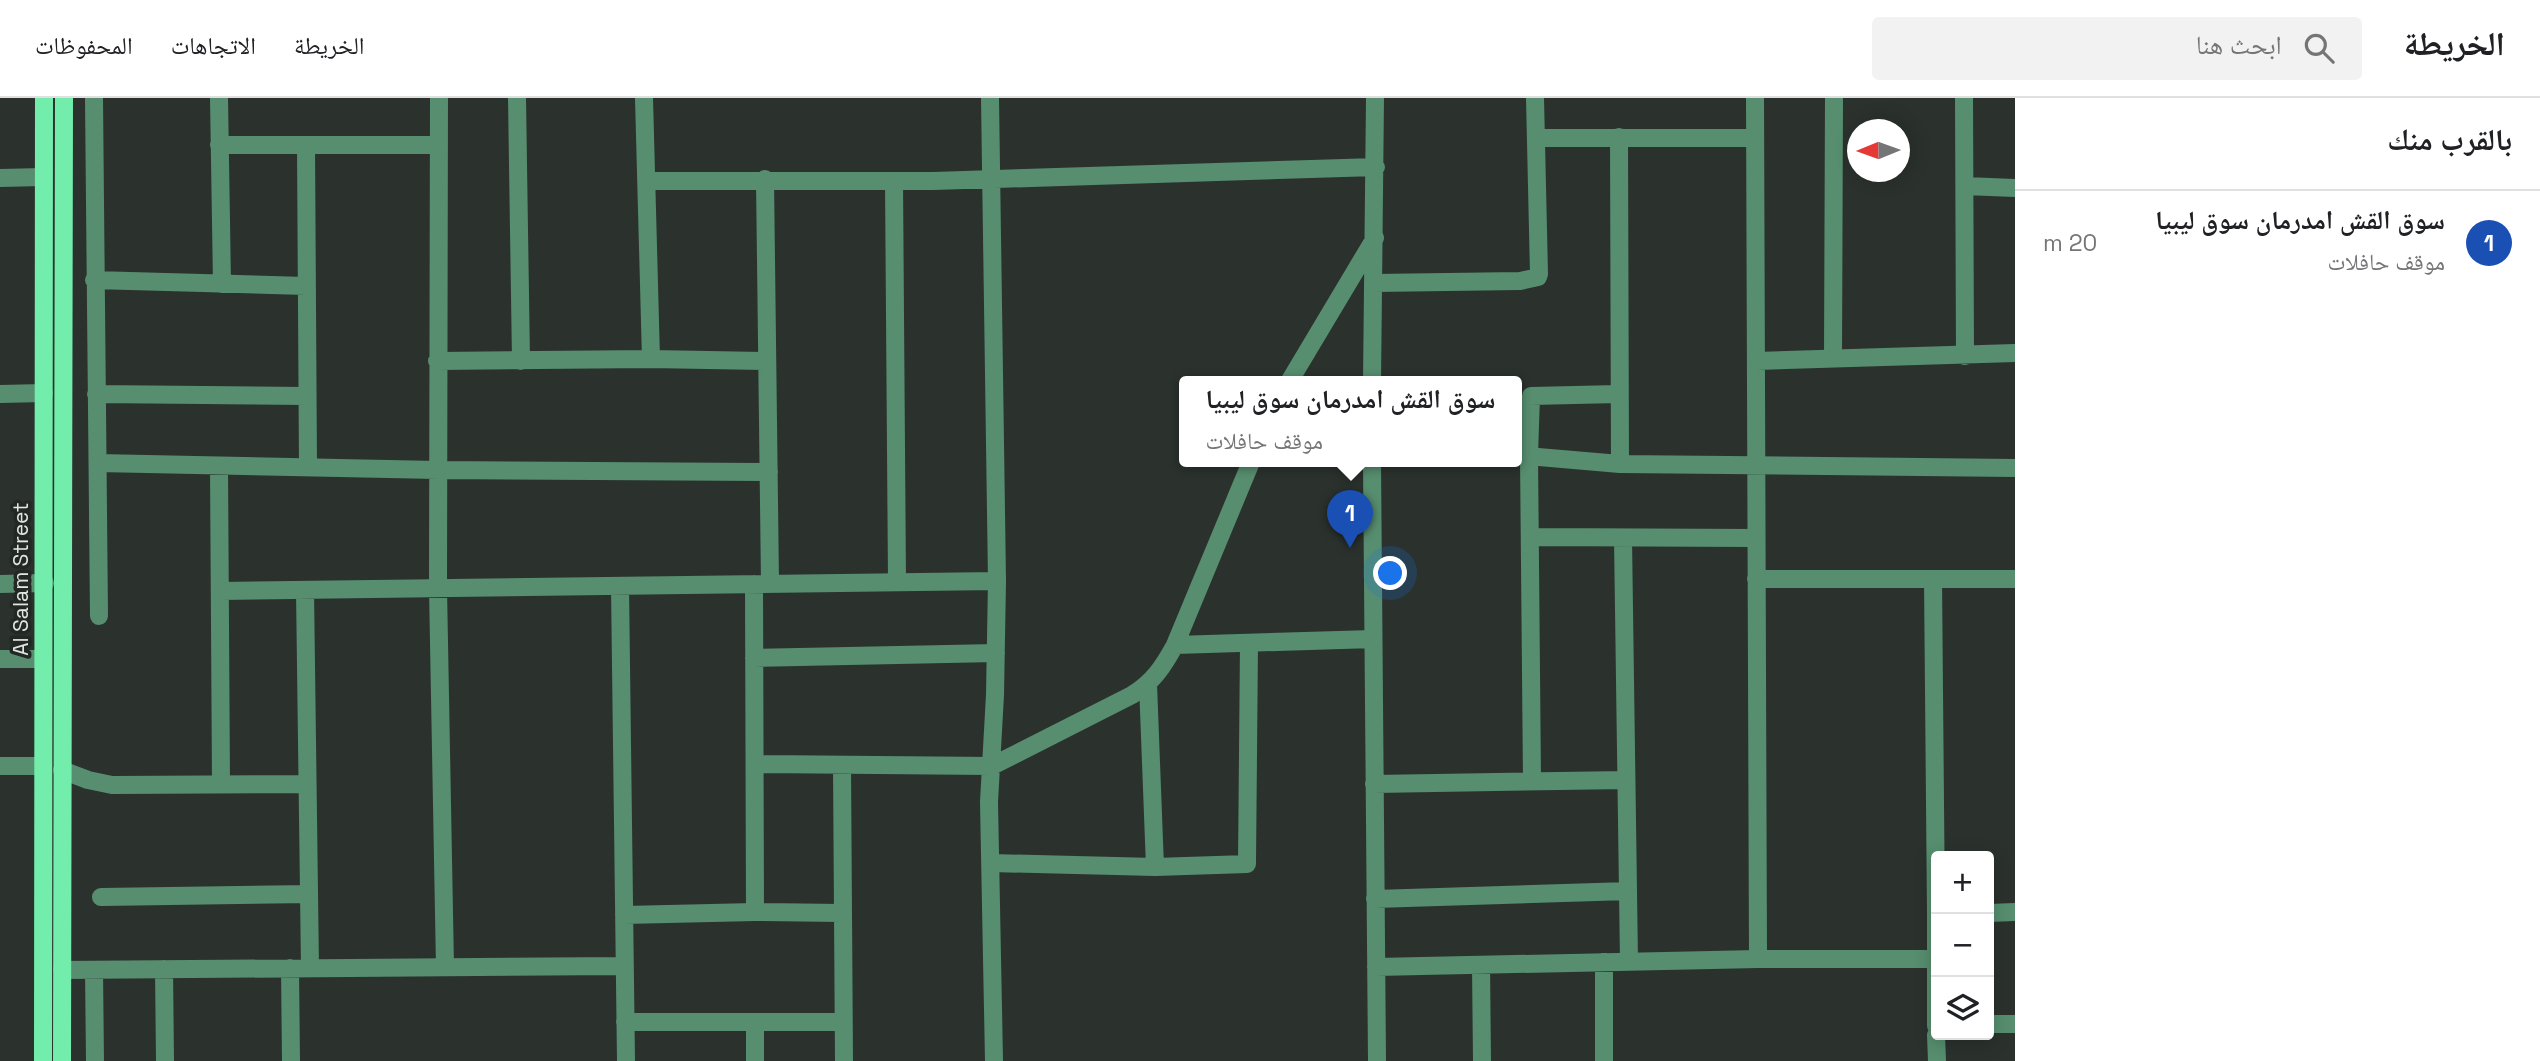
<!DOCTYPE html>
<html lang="ar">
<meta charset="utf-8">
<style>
:root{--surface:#fff;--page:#f2f2f2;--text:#202124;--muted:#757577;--line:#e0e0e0;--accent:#2563eb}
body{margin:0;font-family:"Space Grotesk","Noto Naskh Arabic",sans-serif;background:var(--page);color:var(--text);direction:rtl}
.controls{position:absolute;right:21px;bottom:21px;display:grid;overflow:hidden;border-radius:7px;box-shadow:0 4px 18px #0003}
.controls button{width:63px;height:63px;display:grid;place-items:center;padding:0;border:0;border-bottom:2px solid var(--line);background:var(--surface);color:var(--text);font:35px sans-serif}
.compass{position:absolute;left:1847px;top:21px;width:63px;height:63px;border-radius:50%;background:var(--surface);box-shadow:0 4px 18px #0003;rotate:269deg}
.you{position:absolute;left:1391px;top:476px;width:24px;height:24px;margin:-18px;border:5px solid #fff;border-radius:50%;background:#1a73e8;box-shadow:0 0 0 10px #1a73e833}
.badge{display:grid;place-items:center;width:46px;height:46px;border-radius:50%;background:var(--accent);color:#fff;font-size:23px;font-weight:700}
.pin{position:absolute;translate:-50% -58px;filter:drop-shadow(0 2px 4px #0008)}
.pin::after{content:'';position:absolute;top:37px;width:24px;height:21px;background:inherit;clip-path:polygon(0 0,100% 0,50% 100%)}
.popup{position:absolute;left:1179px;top:278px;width:343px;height:91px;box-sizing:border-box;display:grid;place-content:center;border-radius:7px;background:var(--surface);filter:drop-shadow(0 2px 5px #0005);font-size:23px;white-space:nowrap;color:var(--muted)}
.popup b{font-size:26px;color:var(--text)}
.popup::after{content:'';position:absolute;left:50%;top:100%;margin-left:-14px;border:14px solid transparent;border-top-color:var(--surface)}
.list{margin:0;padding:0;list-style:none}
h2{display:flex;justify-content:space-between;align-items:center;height:91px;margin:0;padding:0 28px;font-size:30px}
h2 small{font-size:23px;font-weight:400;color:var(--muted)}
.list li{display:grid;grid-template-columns:46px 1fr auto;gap:21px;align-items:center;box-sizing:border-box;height:105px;padding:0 28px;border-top:2px solid var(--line)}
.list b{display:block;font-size:26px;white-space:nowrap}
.list p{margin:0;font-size:23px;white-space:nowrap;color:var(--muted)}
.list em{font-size:23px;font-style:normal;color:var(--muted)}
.icon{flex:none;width:38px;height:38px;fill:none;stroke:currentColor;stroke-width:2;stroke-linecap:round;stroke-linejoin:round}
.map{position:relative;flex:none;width:2015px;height:963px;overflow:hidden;direction:ltr}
header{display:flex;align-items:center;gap:42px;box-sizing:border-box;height:98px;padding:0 35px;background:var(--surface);border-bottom:2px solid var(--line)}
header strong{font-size:33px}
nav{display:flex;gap:38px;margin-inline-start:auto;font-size:24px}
.search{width:490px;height:63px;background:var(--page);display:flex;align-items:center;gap:18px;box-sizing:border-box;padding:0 24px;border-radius:7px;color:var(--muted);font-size:26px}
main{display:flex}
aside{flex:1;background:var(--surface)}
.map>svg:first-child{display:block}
</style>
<header>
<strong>الخريطة</strong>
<div class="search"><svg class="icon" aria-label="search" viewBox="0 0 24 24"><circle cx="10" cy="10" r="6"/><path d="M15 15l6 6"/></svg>ابحث هنا</div>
<nav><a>الخريطة</a><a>الاتجاهات</a><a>المحفوظات</a></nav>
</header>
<main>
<aside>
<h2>بالقرب منك<small></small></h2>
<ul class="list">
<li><span class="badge" style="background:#1a4fb4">1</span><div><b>سوق القش امدرمان سوق ليبيا</b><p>موقف حافلات</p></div><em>20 m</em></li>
</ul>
</aside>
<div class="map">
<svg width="2015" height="963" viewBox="0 0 2015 963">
<rect width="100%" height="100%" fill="#2b322e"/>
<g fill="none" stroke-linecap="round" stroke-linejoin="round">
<path stroke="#578e6f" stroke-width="18" d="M94 0 99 518
M219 0 222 186
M439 0 438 490 445 869
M517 0 521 263
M644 0 651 261
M990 0 997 483 995 597 989 704 994 963
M1755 0 1758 861
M1964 0 1965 258
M1619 39 1620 366
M1537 40H1755
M219 47H438
M306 47 308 368
M0 80 43 79
M765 81 770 486
M647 83H933L1376 69
M894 83 897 484
M1965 88 2015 90
M94 182 306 188
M1374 185 1520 183 1538 179 1539 176 1535 0
M1833 260 1834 0
M437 263 651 261 766 263
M1757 263 2015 255
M1289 284 1375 140
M1372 284 1375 0
M0 296 44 295
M96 296 306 298
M1516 357 1620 366 2015 370
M1372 364 1377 963
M98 365 437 372 769 374
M219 368 221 686
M1531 439 1755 440
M1623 440 1629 864
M1756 481H1933
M0 486 45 485
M754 486 755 814
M620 488 626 963
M305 492 310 870
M221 493 997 483
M1175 547 1373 541
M754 560 996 555
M0 561H43
M1148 586 1155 769
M755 666 992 668 1132 597C1153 584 1163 569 1175 547L1251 364
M842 667 844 963
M0 668H43
M62 672 88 682 112 687 307 686
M1532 683 1529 357 1531 298 1618 296
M1374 686 1626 682
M991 765 1155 769 1247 766 1249 545
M101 799 309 796
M1375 801 1628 793
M1989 815 2015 814
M1936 816 1933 481H2015
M624 817 755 814 841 815
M1936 817V928
M1481 867 1482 963
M1376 869 1758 861H1935
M290 870 291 963
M164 871 165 963
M62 872 624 868
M94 872 95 963
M625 924H843
M1989 926H2015
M1936 937 1937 963
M755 963V924
M1604 963V864"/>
<path stroke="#72edac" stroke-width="18" d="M43 963 44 0
M62 963 64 0"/>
</g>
<g text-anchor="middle" stroke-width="7" stroke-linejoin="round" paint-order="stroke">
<g font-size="21" fill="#e1e5e3" stroke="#222824">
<text transform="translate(21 481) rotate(-90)" y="7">Al Salam Street</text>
</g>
</g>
</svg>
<div class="controls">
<button>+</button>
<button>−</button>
<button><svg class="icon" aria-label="layers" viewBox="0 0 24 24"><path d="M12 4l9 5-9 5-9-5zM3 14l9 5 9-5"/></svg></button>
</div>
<svg class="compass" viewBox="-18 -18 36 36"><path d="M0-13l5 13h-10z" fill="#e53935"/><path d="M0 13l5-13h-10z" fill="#757577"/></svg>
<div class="you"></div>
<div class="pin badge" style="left:1350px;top:450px;background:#1a4fb4">1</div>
<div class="popup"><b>سوق القش امدرمان سوق ليبيا</b>موقف حافلات</div>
</div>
</main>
